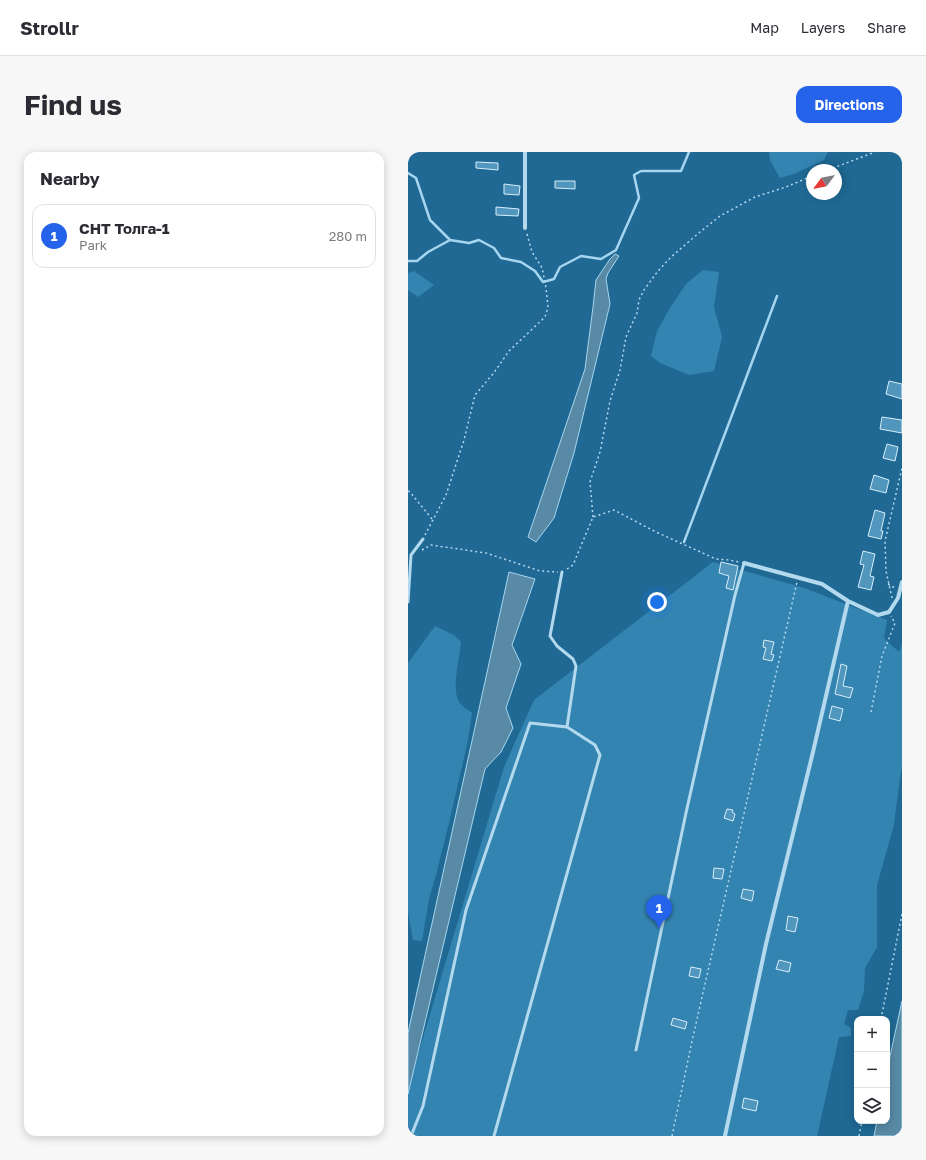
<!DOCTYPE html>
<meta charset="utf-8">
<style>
:root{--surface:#fff;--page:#f7f7f7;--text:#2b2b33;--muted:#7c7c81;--line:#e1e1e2;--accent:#2563eb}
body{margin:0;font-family:"Golos Text",sans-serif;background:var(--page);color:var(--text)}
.controls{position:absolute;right:12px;bottom:12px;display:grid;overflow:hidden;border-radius:8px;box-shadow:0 2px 10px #0003}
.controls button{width:36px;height:36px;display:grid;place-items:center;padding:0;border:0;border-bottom:1px solid var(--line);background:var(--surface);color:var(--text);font:20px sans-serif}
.compass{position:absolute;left:398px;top:12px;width:36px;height:36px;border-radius:50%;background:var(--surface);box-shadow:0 2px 10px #0003;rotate:238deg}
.you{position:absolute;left:249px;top:450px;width:14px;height:14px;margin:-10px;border:3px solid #fff;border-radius:50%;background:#1a73e8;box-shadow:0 0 0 6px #1a73e833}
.badge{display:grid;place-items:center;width:26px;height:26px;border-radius:50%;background:var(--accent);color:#fff;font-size:13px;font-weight:700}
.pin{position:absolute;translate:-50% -33px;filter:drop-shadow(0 1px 2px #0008)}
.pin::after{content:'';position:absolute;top:21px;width:14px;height:12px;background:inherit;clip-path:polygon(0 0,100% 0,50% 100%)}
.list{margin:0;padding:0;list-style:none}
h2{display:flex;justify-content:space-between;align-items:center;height:52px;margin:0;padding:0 16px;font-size:17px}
h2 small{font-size:13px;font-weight:400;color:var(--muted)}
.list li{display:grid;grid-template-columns:26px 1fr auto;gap:12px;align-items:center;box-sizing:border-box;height:64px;margin:0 8px 8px;padding:0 8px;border:1px solid var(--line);border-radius:12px}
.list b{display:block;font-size:15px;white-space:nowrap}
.list p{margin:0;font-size:13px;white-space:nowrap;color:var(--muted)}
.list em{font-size:13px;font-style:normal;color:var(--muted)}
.icon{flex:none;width:22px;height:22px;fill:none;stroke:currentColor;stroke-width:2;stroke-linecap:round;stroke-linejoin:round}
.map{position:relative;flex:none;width:494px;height:984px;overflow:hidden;border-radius:12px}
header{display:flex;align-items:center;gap:24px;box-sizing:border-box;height:56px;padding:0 20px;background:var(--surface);border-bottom:1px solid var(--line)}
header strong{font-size:19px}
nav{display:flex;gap:22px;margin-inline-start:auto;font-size:14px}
.intro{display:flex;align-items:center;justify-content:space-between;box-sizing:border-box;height:96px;padding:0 24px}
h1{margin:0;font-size:28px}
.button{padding:10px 18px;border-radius:12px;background:var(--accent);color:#fff;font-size:14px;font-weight:700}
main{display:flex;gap:24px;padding:0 24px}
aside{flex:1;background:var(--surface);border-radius:12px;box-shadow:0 2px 10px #0003}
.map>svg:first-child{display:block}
</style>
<header>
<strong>Strollr</strong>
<nav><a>Map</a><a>Layers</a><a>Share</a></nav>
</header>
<div class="intro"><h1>Find us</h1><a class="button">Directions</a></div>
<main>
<aside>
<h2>Nearby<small></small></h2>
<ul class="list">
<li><span class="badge">1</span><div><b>СНТ Толга-1</b><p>Park</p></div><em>280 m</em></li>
</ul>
</aside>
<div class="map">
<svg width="494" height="984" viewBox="0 0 494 984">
<rect width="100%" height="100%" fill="#1f6994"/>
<path fill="#3484b1" d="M361 0H420L416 8 386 22 372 26 362 8Z
M295 118 311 120 306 155 314 185 306 219 281 223 252 211 243 204 249 179 262 156 278 132Z
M6 119 26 133 10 145 0 138V121Z
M305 410 396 436 479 468 476 486 491 500 494 492V616L492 625 486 673 469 733V795L457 816 456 839 450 858H440L436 872 443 876V884L431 885 409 984H0V936L96 615 126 548Z
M27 474 46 483 53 490C52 505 43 537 51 550 54 554 60 558 64 561L60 588 42 667 28 723 21 747 14 789 5 788 0 760V511Z"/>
<path fill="#588aa6" stroke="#a6d6ef" d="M207 102 211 104 200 121 198 127 202 152 166 301 146 366 128 390 120 385 177 217 185 155 188 128 202 107Z
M101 420 127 427 104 493 113 512 98 556 105 576 93 600 77 617 0 942V881Z
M494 849V984H466L469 969H479V918Z"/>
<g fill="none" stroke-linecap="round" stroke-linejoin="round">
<path stroke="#a6d6ef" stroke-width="2.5" d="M0 21 8 26 22 68 42 88 61 91 71 88 86 96 93 106 113 110 127 119 135 130 146 127 152 115 173 104 193 107 208 98 231 46 226 23 233 19H273L281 0
M0 109H9L20 100 42 88
M276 390 369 144"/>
</g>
<path fill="#5096bd" stroke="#d8eefa" d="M68 10 90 11V18L68 16Z
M147 29H167V37L147 36Z
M96 32 112 34 111 43 96 42Z
M88 55 111 57 110 64 88 63Z
M481 229 494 232V247L478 242Z
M474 265 494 268V281L472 277Z
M479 292 490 295 487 309 475 306Z
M466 323 481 328 478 341 462 337Z
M467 358 477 361 473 379H475L473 387 460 384Z
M455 399 467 402 462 424 466 425 463 438 450 435 456 413 452 412Z
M313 410 330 414 325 438 318 436 321 424 311 421Z
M356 488 366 490 363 502 366 503 364 509 355 507 358 496 355 495Z
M433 512 439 514 435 534 445 536 442 546 427 542Z
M424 554 435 557 432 569 421 566Z
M319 657 325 658 324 660 327 662 325 669 316 666Z
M306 716 316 717 314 727 305 726Z
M335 737 346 739 344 749 333 746Z
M380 764 390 766 387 780 378 778Z
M371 808 383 811 381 820 368 817Z
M283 815 293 817 291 826 281 824Z
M265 866 279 870 277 877 263 873Z
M336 946 350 949 348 959 334 956Z"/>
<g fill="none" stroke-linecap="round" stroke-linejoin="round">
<path stroke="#b2d9ee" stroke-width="1.5" stroke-dasharray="2 3" stroke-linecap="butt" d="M420 18 467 0
M0 339 2 340 24 367
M185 365 182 330 192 300 202 249 212 218 218 185 229 161 231 148 236 138 250 119 263 105 292 80 312 64 347 45 378 35 404 24
M17 383 38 343 56 288 67 243 85 222 101 199 137 165 140 155 138 136 135 120 133 114 124 100 119 82
M14 398 23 393 78 401 132 419 150 420
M159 417 165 413 185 365 206 358 248 380 308 407 321 408 331 410
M480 432 487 436
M484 446 478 419 477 389 494 316
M463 560 474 504 487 471 483 464
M473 867 494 762
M264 984 284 889 389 430
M451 984 454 969"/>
<path stroke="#b2d9ee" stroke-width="3" d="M0 450 3 403 15 387
M228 898 278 661 327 443 336 411
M3 984 15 954 58 758 122 571 159 575 168 514 165 507 149 494 142 484 154 420
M86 984 192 603 187 593 159 575"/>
<path stroke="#b2d9ee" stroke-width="4" d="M117 0V76
M336 411 414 432 440 449 470 463 481 460 490 446 494 430
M317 984 358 792 405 600 440 449"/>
</g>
</svg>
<div class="controls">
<button>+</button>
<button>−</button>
<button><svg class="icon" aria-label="layers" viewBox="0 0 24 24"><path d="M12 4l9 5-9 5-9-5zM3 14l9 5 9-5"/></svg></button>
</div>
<svg class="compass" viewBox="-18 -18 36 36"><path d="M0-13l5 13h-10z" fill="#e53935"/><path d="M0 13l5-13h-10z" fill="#7c7c81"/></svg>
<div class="you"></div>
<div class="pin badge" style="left:251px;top:776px">1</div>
</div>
</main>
